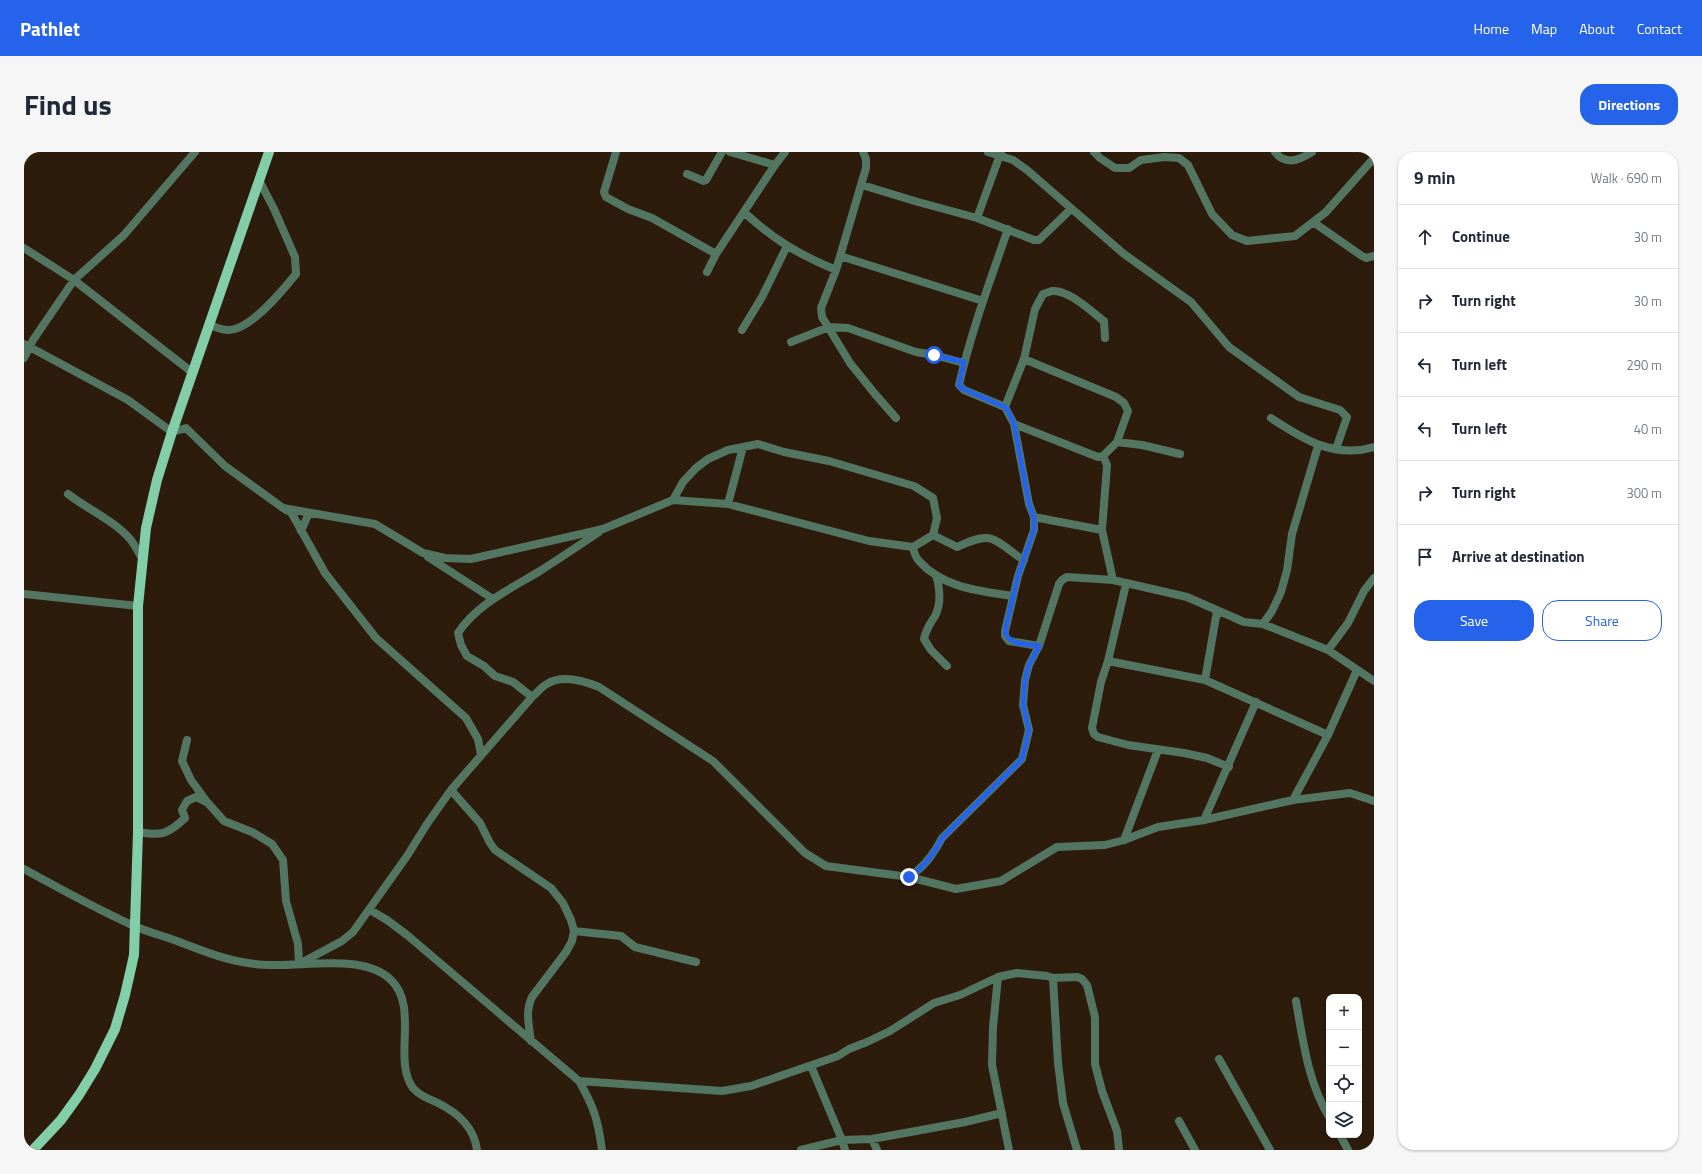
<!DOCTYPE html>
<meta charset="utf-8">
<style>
:root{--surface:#fff;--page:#f6f6f7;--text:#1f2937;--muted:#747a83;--line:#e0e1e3;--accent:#2563eb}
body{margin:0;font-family:"Titillium Web",sans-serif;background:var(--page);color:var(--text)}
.controls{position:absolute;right:12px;bottom:12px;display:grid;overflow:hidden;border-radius:8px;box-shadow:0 1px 3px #0004}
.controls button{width:36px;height:36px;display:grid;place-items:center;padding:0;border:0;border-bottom:1px solid var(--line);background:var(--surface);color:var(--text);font:20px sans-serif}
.stop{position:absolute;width:12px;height:12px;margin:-9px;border:3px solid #2563eb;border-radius:50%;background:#fff}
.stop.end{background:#2563eb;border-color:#fff;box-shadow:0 1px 4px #0008}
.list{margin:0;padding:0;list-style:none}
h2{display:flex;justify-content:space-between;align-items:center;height:52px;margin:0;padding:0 16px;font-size:17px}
h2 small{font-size:13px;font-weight:400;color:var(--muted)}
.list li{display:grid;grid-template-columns:26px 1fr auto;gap:12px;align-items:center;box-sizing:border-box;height:64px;padding:0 16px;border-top:1px solid var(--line)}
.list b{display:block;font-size:15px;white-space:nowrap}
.list em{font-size:13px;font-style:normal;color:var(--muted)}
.actions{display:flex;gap:8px;padding:12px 16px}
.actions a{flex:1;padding:9px 0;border:1px solid var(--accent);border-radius:16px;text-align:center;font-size:14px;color:var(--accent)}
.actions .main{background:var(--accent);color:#fff}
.icon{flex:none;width:22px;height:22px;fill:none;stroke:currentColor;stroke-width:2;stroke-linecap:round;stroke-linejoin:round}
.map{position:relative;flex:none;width:1350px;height:998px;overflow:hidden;border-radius:16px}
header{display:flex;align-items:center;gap:24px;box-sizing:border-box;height:56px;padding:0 20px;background:var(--accent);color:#fff}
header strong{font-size:19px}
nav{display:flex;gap:22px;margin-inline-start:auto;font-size:14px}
.intro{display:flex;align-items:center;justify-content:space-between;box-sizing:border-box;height:96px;padding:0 24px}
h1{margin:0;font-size:28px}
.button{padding:10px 18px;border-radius:16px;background:var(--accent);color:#fff;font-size:14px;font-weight:700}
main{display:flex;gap:24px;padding:0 24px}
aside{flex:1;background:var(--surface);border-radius:16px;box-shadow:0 1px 3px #0004}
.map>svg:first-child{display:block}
</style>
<header>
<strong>Pathlet</strong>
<nav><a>Home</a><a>Map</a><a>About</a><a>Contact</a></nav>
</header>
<div class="intro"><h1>Find us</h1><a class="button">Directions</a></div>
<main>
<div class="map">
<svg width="1350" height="998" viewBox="0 0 1350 998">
<rect width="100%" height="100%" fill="#2d1b0c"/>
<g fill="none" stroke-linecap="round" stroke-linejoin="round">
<path stroke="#537663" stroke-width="8" d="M592 0 580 40 582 45 604 57 628 66 692 102
M706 0 751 13
M839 0 842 7V16L812 118 797 156 798 165 826 211 851 242 872 266
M964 0 989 8 1003 18 1100 102 1167 150 1205 195 1275 245 1316 258 1323 265 1312 297
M1070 0 1076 6 1091 16H1105L1117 8 1140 5 1155 6 1164 13 1188 62 1208 83 1223 89 1271 84 1302 60 1350 6
M1251 0C1262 14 1275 8 1288 0
M0 6 4 0
M663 22 680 29 682 28 698 0
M838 33 894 50 953 66 1010 88H1015L1018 85 1047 57
M720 60C750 88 774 102 812 118
M953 66 977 0
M1289 70 1338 104 1342 106 1350 104
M984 77C966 129 947 180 935 233L940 238 981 255 990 272 1005 352 1010 365V378L994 424 981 479V484L985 489 1015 494
M0 96 50 128 169 221
M816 104 959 149
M683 120 692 102 751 13 761 0
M185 173C191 175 198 178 204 178 226 179 259 138 272 122L271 105 250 57 235 28
M718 178 738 145 763 94
M767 190 805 175 824 176 892 200 910 203 940 211
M0 192 104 248 148 280 162 276 201 314 259 356 351 372 399 401 421 406 447 407 579 377 649 348 704 352
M0 206 9 188 50 128 100 83 171 0
M1000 207 1092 245 1100 251 1104 259 1093 290
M981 255 1000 207 1011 157 1019 142C1022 141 1025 140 1028 139 1044 137 1068 160 1080 169L1081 186
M1247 266C1279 287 1310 307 1350 295
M990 272 1074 305 1079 304 1083 313 1078 378 1089 428
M1079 304 1093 290 1118 293 1156 302
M44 342C63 357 91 369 106 387 111 393 114 400 118 406
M649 348 659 330 672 316 684 307 704 298 734 292 760 300 805 309 890 334 909 346 913 366 909 383 889 395 845 389 704 352 719 295
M262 358 267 360 301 421 352 486 442 566 454 587 457 603
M1010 365 1078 378
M277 379 285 361
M909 383 933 395C942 391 954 385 964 386 977 388 988 402 1000 408
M889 395C890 400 892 406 895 409 919 436 956 439 989 444
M404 405 469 447
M912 423C916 437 918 451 911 464 906 472 902 477 900 487L907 498 923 514
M1102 432 1084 509 1077 530 1068 576 1070 582 1074 585 1104 593 1160 601 1183 606 1205 615
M0 442 114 454
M1239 472 1248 459 1257 440 1263 418 1268 382 1294 294
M1304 498 1324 471 1340 439 1350 426
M1084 509 1181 528 1304 583
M1181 528 1193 459
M508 545 489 530 471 524 460 514 443 504 437 493 434 481C453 452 488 436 516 419 536 406 556 393 575 380
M163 588 158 609 167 628 183 650 200 669 228 680 248 692 259 708 262 749 274 792 275 812
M427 638 456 671 466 691 471 698 527 736 539 751 547 768 550 779 548 789 542 800 508 845C501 859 505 874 507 889
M1269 648 1304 583 1333 518
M1180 668 1232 550
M114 680C137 684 143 683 161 666L158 658 163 649 172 645 182 650
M1100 688 1134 598
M0 717C36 737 73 757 110 774 124 780 139 784 153 789 179 799 203 809 231 812 269 818 335 799 366 827 396 854 368 908 389 936 395 943 404 947 412 950 433 960 450 974 453 998
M885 725C900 715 909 703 918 686L998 607 1005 578 999 553 1001 528 1005 513 1015 494 1035 432 1038 428 1043 425 1089 428 1163 445 1220 470 1239 472 1304 498 1350 529
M346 758 363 768 383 783 555 929C570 955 574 968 578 998
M550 779 597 784 611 795 672 810
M275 812 318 789 329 780 383 704 403 672 427 638 508 545C513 541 517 535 523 532 538 522 560 529 575 535L689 609 781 701 802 714 885 725 932 737 977 729 1033 695 1081 693 1100 688 1134 675 1180 668 1269 648 1326 641 1350 649
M974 825 969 875 968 913 985 998
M1029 826 1034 911 1039 951 1053 998
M1272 849C1279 889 1284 930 1305 965
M1195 907 1246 998
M787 914 818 988 821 998
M555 929 698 939 727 934 814 904 825 897 843 890 866 879 910 851 936 843 974 825 993 821 1023 824 1029 826 1053 825 1058 827 1063 833 1071 865V912L1078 939 1093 979 1095 998
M1155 969 1171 998
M1316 983 1324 998
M848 987 853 998
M777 998 818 988 848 987 941 970 978 961"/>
<path stroke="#82cea8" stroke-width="10" d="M9 998 37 968 55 943 71 917 91 877 101 843 110 803 114 680V454L122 376 133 328 148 280 245 0"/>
</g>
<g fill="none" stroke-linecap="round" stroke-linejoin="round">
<path stroke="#2563eb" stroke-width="5" d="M885 725C900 715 909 703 918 686L998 607 1005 578 999 553 1001 528 1005 513 1015 494C1003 492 983 493 981 479L994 424 1010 378V366L1005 352 990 272 984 259 981 255 937 236 935 233 940 210 910 203"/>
</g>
</svg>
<div class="controls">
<button>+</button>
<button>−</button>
<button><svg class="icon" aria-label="locate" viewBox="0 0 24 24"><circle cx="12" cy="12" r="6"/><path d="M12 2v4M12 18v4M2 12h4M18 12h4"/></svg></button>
<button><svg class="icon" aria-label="layers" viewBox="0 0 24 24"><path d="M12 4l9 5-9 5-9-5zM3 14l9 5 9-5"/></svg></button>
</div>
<div class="stop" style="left:910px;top:203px"></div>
<div class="stop end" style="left:885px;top:725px"></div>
</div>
<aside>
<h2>9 min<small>Walk · 690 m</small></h2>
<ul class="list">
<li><svg class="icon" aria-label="ahead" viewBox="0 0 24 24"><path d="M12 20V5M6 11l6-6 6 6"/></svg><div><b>Continue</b></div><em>30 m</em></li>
<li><svg class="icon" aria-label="right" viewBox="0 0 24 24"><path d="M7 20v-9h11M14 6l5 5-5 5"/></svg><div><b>Turn right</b></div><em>30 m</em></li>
<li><svg class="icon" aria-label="left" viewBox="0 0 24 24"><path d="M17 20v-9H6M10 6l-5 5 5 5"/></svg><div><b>Turn left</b></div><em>290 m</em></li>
<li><svg class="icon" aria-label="left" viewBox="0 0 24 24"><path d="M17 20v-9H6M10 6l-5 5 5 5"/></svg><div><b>Turn left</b></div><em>40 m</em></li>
<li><svg class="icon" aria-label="right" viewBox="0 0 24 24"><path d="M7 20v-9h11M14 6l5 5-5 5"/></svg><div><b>Turn right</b></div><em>300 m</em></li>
<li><svg class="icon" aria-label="arrive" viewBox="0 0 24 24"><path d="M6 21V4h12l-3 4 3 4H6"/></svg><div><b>Arrive at destination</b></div></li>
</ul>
<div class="actions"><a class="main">Save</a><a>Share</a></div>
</aside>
</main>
